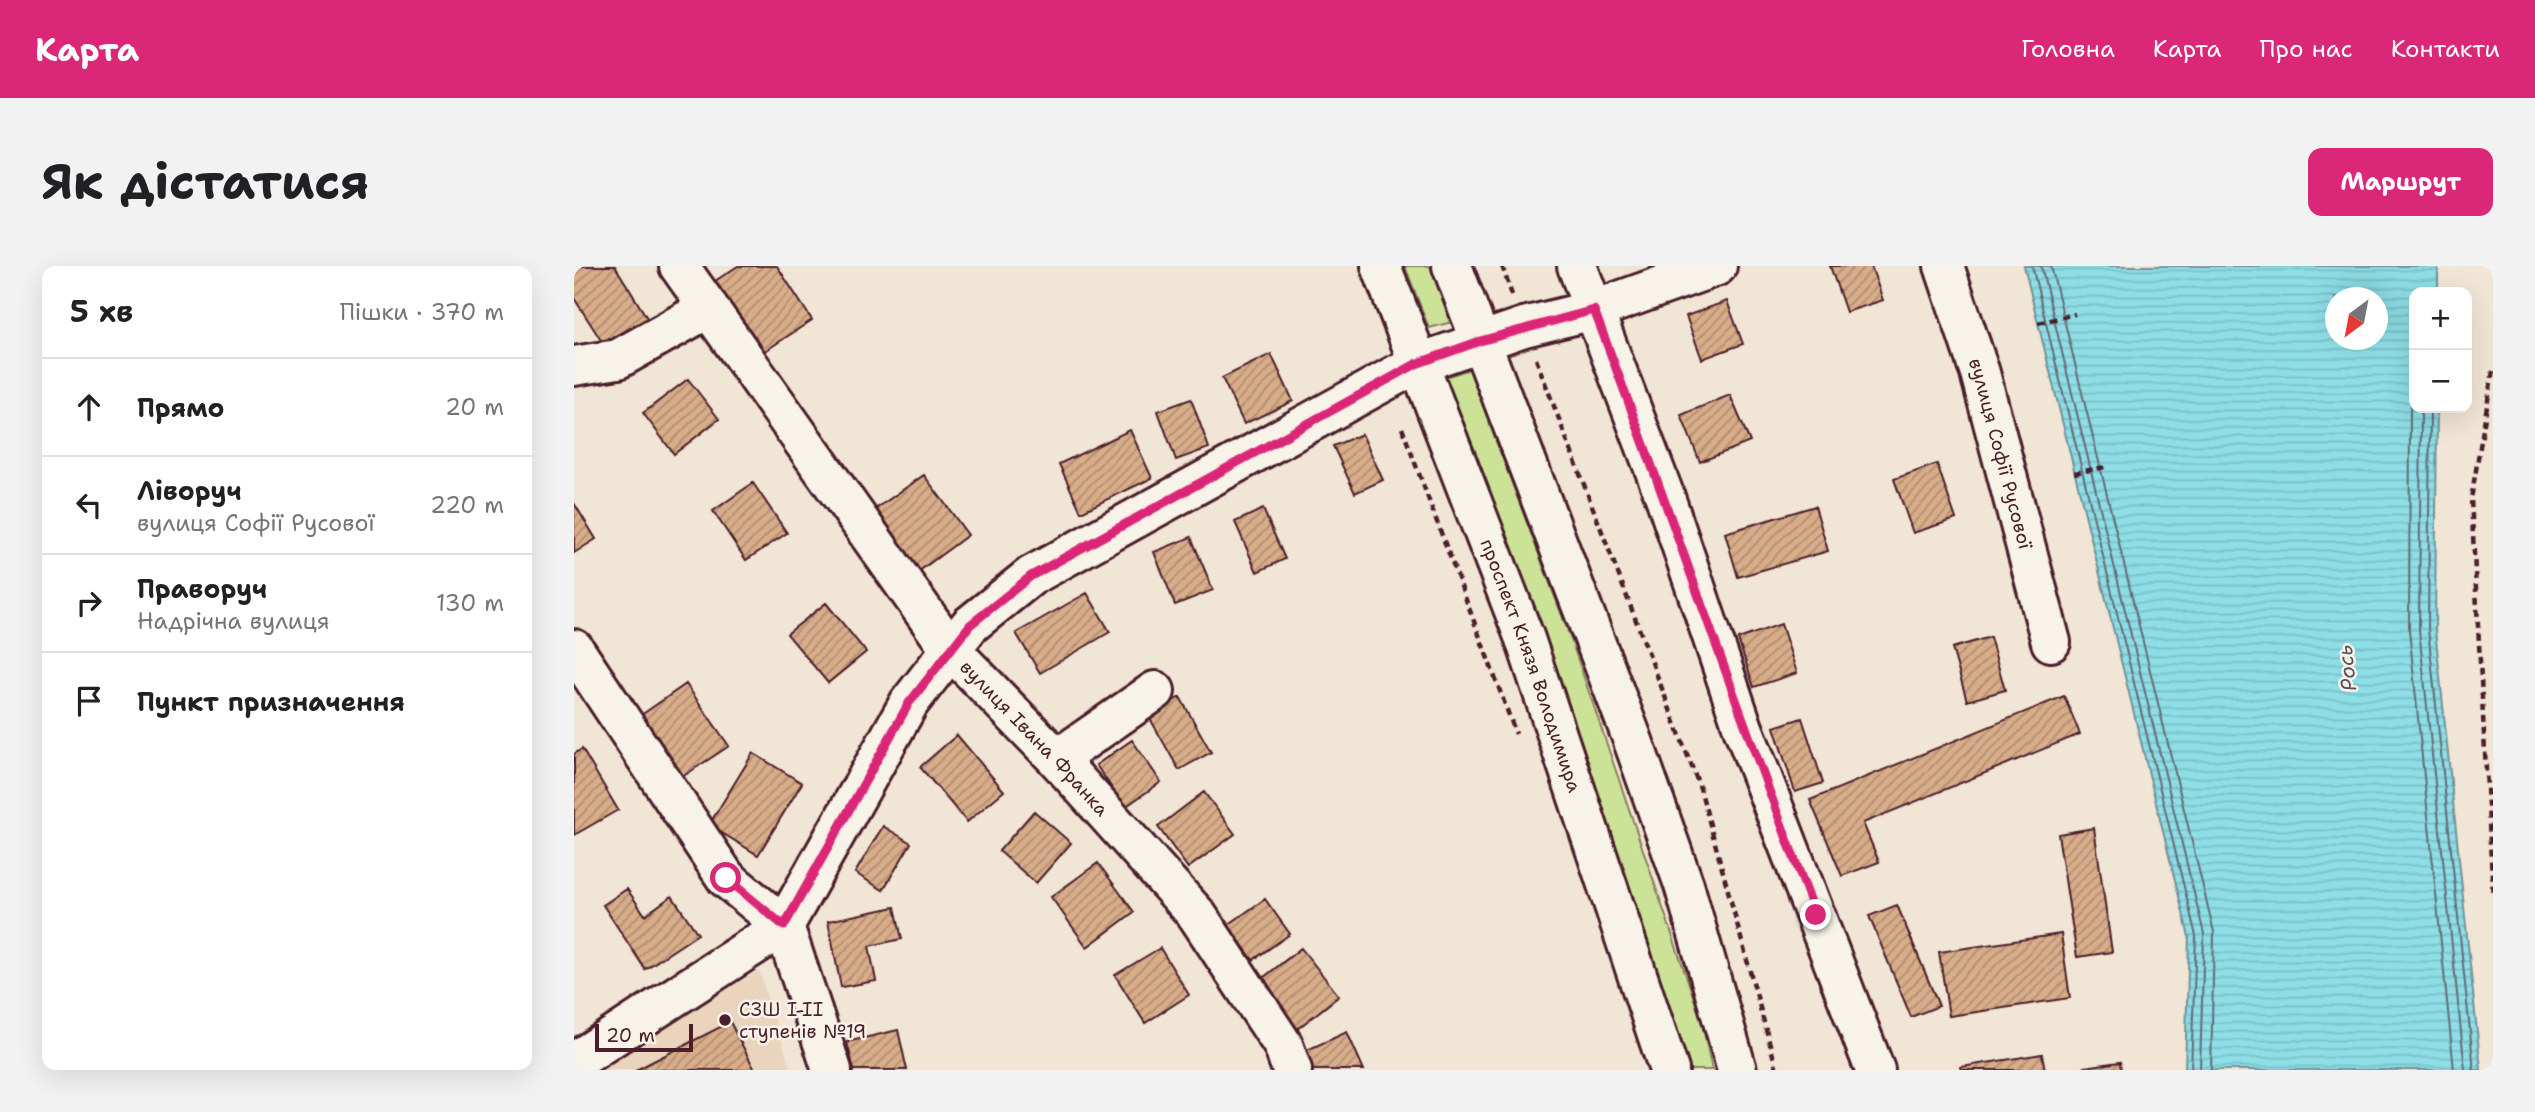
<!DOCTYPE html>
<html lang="uk">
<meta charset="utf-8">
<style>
:root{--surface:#fff;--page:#f2f2f2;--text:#202124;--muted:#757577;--line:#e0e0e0;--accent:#db2777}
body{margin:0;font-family:"Shantell Sans",sans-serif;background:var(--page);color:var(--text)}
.controls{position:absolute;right:21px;top:21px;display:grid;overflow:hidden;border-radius:14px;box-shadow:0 7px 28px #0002}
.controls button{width:63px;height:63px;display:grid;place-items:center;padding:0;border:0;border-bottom:2px solid var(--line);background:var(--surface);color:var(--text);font:35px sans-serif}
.compass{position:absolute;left:1751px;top:21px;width:63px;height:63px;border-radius:50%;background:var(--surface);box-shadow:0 7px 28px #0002;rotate:212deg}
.scale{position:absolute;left:21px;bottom:18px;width:98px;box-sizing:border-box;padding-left:7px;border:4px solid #4a1f2b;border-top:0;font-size:19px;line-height:24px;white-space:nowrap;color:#4a1f2b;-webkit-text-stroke:5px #f7f3e8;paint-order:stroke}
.stop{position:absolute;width:21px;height:21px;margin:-16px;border:5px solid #db2777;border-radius:50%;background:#fff}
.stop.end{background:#db2777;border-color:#fff;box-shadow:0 2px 7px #0008}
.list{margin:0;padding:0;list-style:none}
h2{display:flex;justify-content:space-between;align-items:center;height:91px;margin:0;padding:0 28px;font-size:30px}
h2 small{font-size:23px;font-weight:400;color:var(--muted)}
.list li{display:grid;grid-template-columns:46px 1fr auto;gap:21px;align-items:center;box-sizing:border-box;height:98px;padding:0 28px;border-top:2px solid var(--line)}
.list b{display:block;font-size:26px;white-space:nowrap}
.list p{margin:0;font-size:23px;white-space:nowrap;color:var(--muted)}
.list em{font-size:23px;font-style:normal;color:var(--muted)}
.icon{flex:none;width:38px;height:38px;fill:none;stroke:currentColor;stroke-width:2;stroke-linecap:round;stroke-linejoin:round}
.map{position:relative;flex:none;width:1919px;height:804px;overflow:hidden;border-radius:14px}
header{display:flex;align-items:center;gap:42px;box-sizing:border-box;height:98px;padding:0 35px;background:var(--accent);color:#fff}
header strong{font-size:33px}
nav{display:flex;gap:38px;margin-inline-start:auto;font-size:24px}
.intro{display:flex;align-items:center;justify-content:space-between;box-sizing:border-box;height:168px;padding:0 42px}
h1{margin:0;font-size:49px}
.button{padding:18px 32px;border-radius:14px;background:var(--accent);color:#fff;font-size:24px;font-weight:700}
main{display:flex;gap:42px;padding:0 42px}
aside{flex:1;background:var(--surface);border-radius:14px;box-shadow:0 7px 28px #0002}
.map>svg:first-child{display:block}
</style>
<header>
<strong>Карта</strong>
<nav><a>Головна</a><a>Карта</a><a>Про нас</a><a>Контакти</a></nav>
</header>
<div class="intro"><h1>Як дістатися</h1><a class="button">Маршрут</a></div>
<main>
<aside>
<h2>5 хв<small>Пішки · 370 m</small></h2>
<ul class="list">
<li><svg class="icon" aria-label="ahead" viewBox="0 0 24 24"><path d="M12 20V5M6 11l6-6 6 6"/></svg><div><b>Прямо</b></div><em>20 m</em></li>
<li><svg class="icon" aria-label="left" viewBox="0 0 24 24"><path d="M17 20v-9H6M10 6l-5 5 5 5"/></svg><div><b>Ліворуч</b><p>вулиця Софії Русової</p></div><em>220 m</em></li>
<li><svg class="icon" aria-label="right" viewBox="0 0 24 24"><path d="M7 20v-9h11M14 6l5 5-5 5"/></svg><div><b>Праворуч</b><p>Надрічна вулиця</p></div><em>130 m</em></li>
<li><svg class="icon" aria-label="arrive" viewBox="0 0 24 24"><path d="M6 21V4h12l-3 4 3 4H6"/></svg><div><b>Пункт призначення</b></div></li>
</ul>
</aside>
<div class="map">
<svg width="1919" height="804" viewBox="0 0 1919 804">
<defs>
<pattern id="water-rules" width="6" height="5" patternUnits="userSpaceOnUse" patternTransform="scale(1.75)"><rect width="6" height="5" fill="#8ddee6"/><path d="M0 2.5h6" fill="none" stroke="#7bbec5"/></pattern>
<pattern id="building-hatch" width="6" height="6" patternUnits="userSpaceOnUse" patternTransform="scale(1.75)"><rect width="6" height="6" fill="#d8ad89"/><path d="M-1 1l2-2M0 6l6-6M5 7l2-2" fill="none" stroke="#b18c70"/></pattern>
</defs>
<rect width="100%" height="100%" fill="#f1e5d5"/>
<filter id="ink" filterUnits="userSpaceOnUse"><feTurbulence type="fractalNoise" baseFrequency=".0143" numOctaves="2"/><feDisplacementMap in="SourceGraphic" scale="14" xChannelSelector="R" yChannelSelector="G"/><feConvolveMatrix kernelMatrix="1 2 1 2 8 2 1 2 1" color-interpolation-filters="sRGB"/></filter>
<g filter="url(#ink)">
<path fill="#ead4be" d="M185 705 217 804H16Z"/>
<path fill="#cce297" stroke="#8b8061" stroke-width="2" d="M831 0H856L878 56 855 62Z
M895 103 996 371 1127 753 1138 804H1117L982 401 872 111Z"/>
<path fill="url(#water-rules)" stroke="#72929b" stroke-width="2" fill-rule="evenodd" d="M1450 0H1864V26H1840V142H1863L1861 363 1907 804H1611L1615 671ZM1762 32H1804V74H1762Z"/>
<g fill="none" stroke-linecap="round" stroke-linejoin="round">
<path stroke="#656b76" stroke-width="2" d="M1458 0 1622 670 1617 804
M1467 0 1630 668 1626 804
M1477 0 1640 666 1637 804
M1840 129 1836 143 1835 364 1880 804
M1847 142 1845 364 1891 804
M1856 142 1854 363 1900 804"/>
</g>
<path fill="url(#building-hatch)" stroke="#4a1f2b" stroke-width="2" d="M0 0H41L73 52 30 79 0 32Z
M164 0H203L238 54 188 87 141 15Z
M1256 0H1297L1309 34 1272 46Z
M1153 35 1169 78 1128 93 1112 50Z
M697 88 719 135 670 158 648 112Z
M114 113 145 153 100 188 69 147Z
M1156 129 1176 176 1126 196 1107 149Z
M617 133 635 182 602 194 584 145Z
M556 164 578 212 507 246 485 198Z
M788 168 809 214 781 227 759 180Z
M1363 198 1382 253 1339 267 1320 213Z
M350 209 394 269 337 311 293 249Z
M179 217 213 267 172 294 139 245Z
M0 237 22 273 0 287Z
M1241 240 1254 285 1164 311 1151 267Z
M689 243 711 293 683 306 661 256Z
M617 271 639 324 601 339 580 286Z
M513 327 536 366 466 407 442 367Z
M252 337 292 386 254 417 213 368Z
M1207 358 1223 407 1180 421 1164 373Z
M1416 371 1431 424 1393 435 1378 382Z
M112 418 155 480 105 513 63 452Z
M1490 430 1506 468 1289 557 1305 596 1268 610 1236 534Z
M606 431 637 486 605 504 574 449Z
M1228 452 1249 517 1221 526 1200 461Z
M383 469 430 525 393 556 346 501Z
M558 474 587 516 551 541 522 499Z
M8 483 44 544 0 569V488Z
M179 487 228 517 184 589 135 559Z
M630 526 661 568 614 602 584 561Z
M460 545 497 577 462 617 425 585Z
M309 560 337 577 309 624 281 607Z
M1520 562 1538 686 1503 691 1484 568Z
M524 597 560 646 513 681 477 631Z
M53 623 71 649 98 630 124 668 71 703 29 639Z
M691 633 716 668 679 694 654 659Z
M1323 639 1365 740 1337 751 1295 650Z
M321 641 328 673 295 680 302 715 267 721 254 655Z
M1487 668 1496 732 1375 750 1365 686Z
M586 682 615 729 571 757 541 709Z
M727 682 765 730 723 763 684 716Z
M156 756 181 804H62Z
M324 764 333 804H280L273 776Z
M773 766 790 804H732L724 788Z
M1468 788 1471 804H1388L1387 801Z
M1546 796 1547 804H1511L1510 801Z"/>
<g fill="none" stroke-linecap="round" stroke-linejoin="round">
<defs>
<g id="minor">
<path id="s1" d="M105 0 376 383 483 493 623 649 709 779 718 804"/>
<path d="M1003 0 1091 231 1169 462 1301 804"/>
<path id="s2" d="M1370 0 1406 107 1477 376"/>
<path d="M0 100 44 93 135 42"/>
<path d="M0 383 152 612 210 660 258 804"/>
<path d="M483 493 581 425"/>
<path d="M0 796 210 660 335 437 396 359 457 310 842 98 950 61 1020 44 1143 0"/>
</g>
<g id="major">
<path id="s3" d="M807 0 951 373 1095 804"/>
<path d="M878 0 1058 472 1110 619 1163 804"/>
</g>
</defs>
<use href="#minor" stroke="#4a1f2b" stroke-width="44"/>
<use href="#major" stroke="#4a1f2b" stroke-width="44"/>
<path stroke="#4a1f2b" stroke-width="4.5" stroke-dasharray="7 5" stroke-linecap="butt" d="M928 0 938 29
M1464 57 1501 48
M962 93 1126 522 1203 804
M1919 105 1897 233 1919 630
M828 162 942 468
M1500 207 1531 201"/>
<use href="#minor" stroke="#f7f3e8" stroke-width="38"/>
<use href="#major" stroke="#f7f3e8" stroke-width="38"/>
</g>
</g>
<g fill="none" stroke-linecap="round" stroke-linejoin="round" filter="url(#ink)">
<path stroke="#db2777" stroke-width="9" d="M152 612 210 660 335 437 396 359 457 310 842 98 906 75 1020 44C1097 245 1164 449 1242 649"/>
</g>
<circle fill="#4a1f2b" stroke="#f7f3e8" stroke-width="2.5" cx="151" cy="754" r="7"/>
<g text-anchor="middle" stroke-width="5" stroke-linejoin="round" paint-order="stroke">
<g font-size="19" fill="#4a1f2b" stroke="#f7f3e8">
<text dy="7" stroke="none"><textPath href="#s2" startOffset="196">вулиця Софії Русової</textPath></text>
<text dy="7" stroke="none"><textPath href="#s3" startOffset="427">проспект Князя Володимира</textPath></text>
<text dy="7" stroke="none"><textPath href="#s1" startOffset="592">вулиця Івана Франка</textPath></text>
</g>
<g font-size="19" fill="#4a1f2b" stroke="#f7f3e8" text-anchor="start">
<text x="165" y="750">СЗШ I-II<tspan x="165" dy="22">ступенів №19</tspan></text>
</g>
<g font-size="21" font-style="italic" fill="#5b4f5a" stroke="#f7f3e8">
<text transform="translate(1773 402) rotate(-96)" y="7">Рось</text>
</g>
</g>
</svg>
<div class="controls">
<button>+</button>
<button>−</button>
</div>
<svg class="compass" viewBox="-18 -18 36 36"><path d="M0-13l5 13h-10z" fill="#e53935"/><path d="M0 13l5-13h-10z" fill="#757577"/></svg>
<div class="scale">20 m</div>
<div class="stop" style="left:152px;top:612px"></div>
<div class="stop end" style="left:1242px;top:649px"></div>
</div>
</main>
